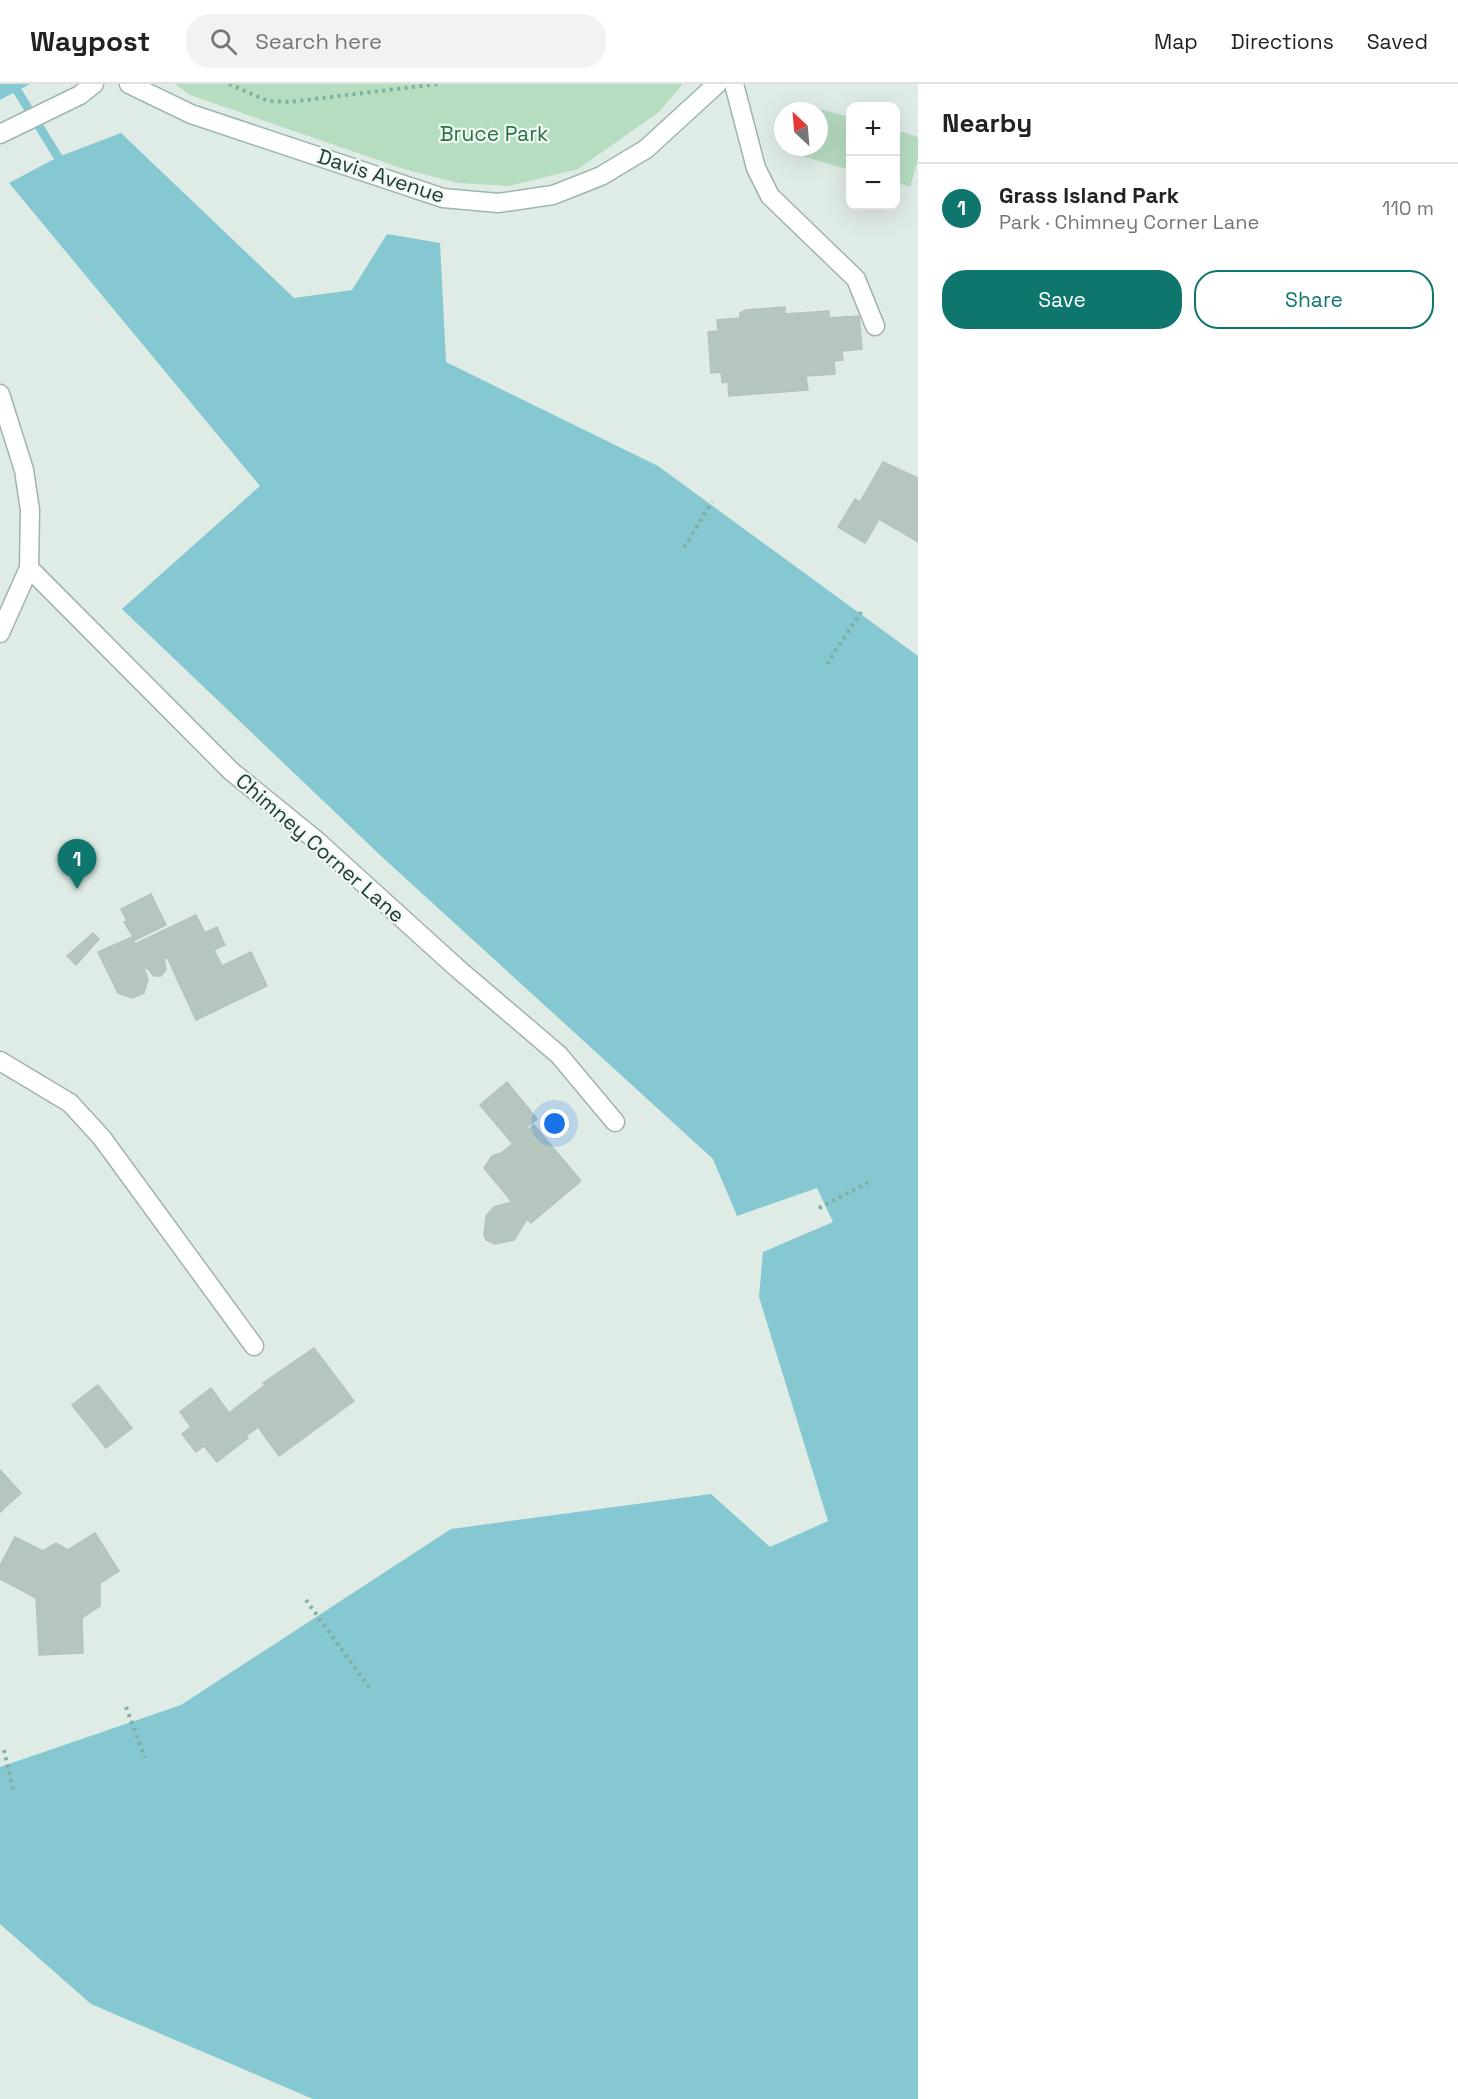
<!DOCTYPE html>
<meta charset="utf-8">
<style>
:root{--surface:#fff;--page:#f2f2f2;--text:#222;--muted:#767676;--line:#e0e0e0;--accent:#0f766e}
body{margin:0;font-family:"Space Grotesk",sans-serif;background:var(--page);color:var(--text)}
.controls{position:absolute;right:18px;top:18px;display:grid;overflow:hidden;border-radius:12px;box-shadow:0 6px 24px #0002}
.controls button{width:54px;height:54px;display:grid;place-items:center;padding:0;border:0;border-bottom:2px solid var(--line);background:var(--surface);color:var(--text);font:30px sans-serif}
.compass{position:absolute;left:774px;top:18px;width:54px;height:54px;border-radius:50%;background:var(--surface);box-shadow:0 6px 24px #0002;rotate:334deg}
.you{position:absolute;left:555px;top:1040px;width:21px;height:21px;margin:-15px;border:4px solid #fff;border-radius:50%;background:#1a73e8;box-shadow:0 0 0 9px #1a73e833}
.badge{display:grid;place-items:center;width:39px;height:39px;border-radius:50%;background:var(--accent);color:#fff;font-size:20px;font-weight:700}
.pin{position:absolute;translate:-50% -50px;filter:drop-shadow(0 2px 3px #0008)}
.pin::after{content:'';position:absolute;top:32px;width:21px;height:18px;background:inherit;clip-path:polygon(0 0,100% 0,50% 100%)}
.list{margin:0;padding:0;list-style:none}
h2{display:flex;justify-content:space-between;align-items:center;height:78px;margin:0;padding:0 24px;font-size:26px}
h2 small{font-size:20px;font-weight:400;color:var(--muted)}
.list li{display:grid;grid-template-columns:39px 1fr auto;gap:18px;align-items:center;box-sizing:border-box;height:90px;padding:0 24px;border-top:2px solid var(--line)}
.list b{display:block;font-size:22px;white-space:nowrap}
.list p{margin:0;font-size:20px;white-space:nowrap;color:var(--muted)}
.list em{font-size:20px;font-style:normal;color:var(--muted)}
.actions{display:flex;gap:12px;padding:18px 24px}
.actions a{flex:1;padding:14px 0;border:2px solid var(--accent);border-radius:24px;text-align:center;font-size:21px;color:var(--accent)}
.actions .main{background:var(--accent);color:#fff}
.icon{flex:none;width:33px;height:33px;fill:none;stroke:currentColor;stroke-width:2;stroke-linecap:round;stroke-linejoin:round}
.map{position:relative;flex:none;width:918px;height:2015px;overflow:hidden}
header{display:flex;align-items:center;gap:36px;box-sizing:border-box;height:84px;padding:0 30px;background:var(--surface);border-bottom:2px solid var(--line)}
header strong{font-size:28px}
nav{display:flex;gap:33px;margin-inline-start:auto;font-size:21px}
.search{width:420px;height:54px;background:var(--page);display:flex;align-items:center;gap:15px;box-sizing:border-box;padding:0 21px;border-radius:24px;color:var(--muted);font-size:22px}
main{display:flex}
aside{flex:1;background:var(--surface)}
.map>svg:first-child{display:block}
</style>
<header>
<strong>Waypost</strong>
<div class="search"><svg class="icon" aria-label="search" viewBox="0 0 24 24"><circle cx="10" cy="10" r="6"/><path d="M15 15l6 6"/></svg>Search here</div>
<nav><a>Map</a><a>Directions</a><a>Saved</a></nav>
</header>
<main>
<div class="map">
<svg width="918" height="2015" viewBox="0 0 918 2015">
<rect width="100%" height="100%" fill="#dfebe5"/>
<path fill="#b7ddc1" d="M175 0H683L659 28 578 85 509 102 458 99 404 85 190 11Z
M816 24 850 33V86L802 72 805 63H819V27H815Z
M896 46 918 53V75L910 103 896 98Z"/>
<path fill="#85c8d2" d="M0 0H30L0 16Z
M121 49 294 214 352 206 387 150 440 159 446 278 658 382 918 572V2015H313L91 1920 0 1840V1683L181 1621 451 1445 711 1410 770 1463 828 1437 759 1213 763 1168 833 1138 817 1104 737 1132 713 1075 381 772 122 525 260 402 9 99 58 73Z"/>
<g fill="none" stroke-linecap="round" stroke-linejoin="round">
<path stroke="#85c8d2" stroke-width="9" d="M13 0 58 73"/>
</g>
<path fill="#b5c6be" stroke="#b2c5bc" stroke-width="1.5" d="M785 223V230L829 227V234L859 232 862 265 842 267 843 276 834 277 835 290 806 292 808 306 729 312 728 298 722 299 721 288 711 289 708 248 718 247 717 236 740 234V229L746 226Z
M883 378 918 394V458L879 435 865 459 838 443 855 415 860 418Z
M151 810 166 841 135 856 124 838 127 837 121 825Z
M196 831 205 849 217 843 225 861 214 866 222 882 251 868 267 902 196 936 167 873 164 875 166 886 161 892H154L147 884 144 885 148 895 144 909 132 914 118 909 98 868 132 853 135 860Z
M93 849 99 855 76 881 67 872Z
M507 998 537 1035 527 1043 529 1045 534 1041 581 1097 531 1139 527 1135 514 1156 495 1160 486 1156 484 1151 486 1132 494 1123 512 1118 484 1084 492 1072 501 1069 513 1060 480 1021Z
M314 1264 354 1317 279 1372 258 1343 246 1352 248 1354 217 1378 204 1362 196 1368 182 1350 191 1343 180 1328 211 1304 229 1329 265 1301 263 1299Z
M98 1301 132 1344 106 1364 72 1321Z
M0 1386 21 1409 0 1428Z
M95 1449 119 1487 100 1499V1522L82 1534 83 1569 39 1571 36 1514 0 1495V1482L15 1453 43 1467 56 1459 68 1466Z"/>
<g fill="none" stroke-linecap="round" stroke-linejoin="round">
<defs>
<path id="service" d="M734 0 756 84 770 112 856 195 875 242
M0 977 70 1019 102 1054 254 1262"/>
<path id="minor" d="M0 310 24 386 30 426 29 484 0 549
M29 484 231 687 317 757 457 884 559 971 615 1038"/>
<path id="secondary" d="M129 0 191 30 443 114 498 119 553 111 601 92 646 65 717 0
M0 50 80 11 94 0"/>
</defs>
<use href="#service" stroke="#a2b3ac" stroke-width="21"/>
<use href="#minor" stroke="#a2b3ac" stroke-width="21"/>
<use href="#secondary" stroke="#9eb7ad" stroke-width="21"/>
<path stroke="#7fb09f" stroke-width="4" stroke-dasharray="3 4.5" stroke-linecap="butt" d="M229 0 268 17 289 18 438 0
M684 463 712 418
M827 580 861 528
M819 1124 871 1097
M306 1516 371 1606
M126 1623 145 1674
M4 1666 13 1706"/>
<use href="#service" stroke="#fff" stroke-width="18"/>
<use href="#minor" stroke="#fff" stroke-width="18"/>
<use href="#secondary" stroke="#fff" stroke-width="18"/>
</g>
<g text-anchor="middle" stroke-width="4.5" stroke-linejoin="round" paint-order="stroke">
<g font-size="21" fill="#297344" stroke="#f0f8f3">
<text x="494" y="57">Bruce Park</text>
</g>
<g font-size="21" fill="#203b33" stroke="#f0f8f3">
<text transform="translate(381 92) rotate(18)" y="7">Davis Avenue</text>
<text transform="translate(320 764) rotate(41)" y="7">Chimney Corner Lane</text>
</g>
</g>
</svg>
<div class="controls">
<button>+</button>
<button>−</button>
</div>
<svg class="compass" viewBox="-18 -18 36 36"><path d="M0-13l5 13h-10z" fill="#e53935"/><path d="M0 13l5-13h-10z" fill="#767676"/></svg>
<div class="you"></div>
<div class="pin badge" style="left:77px;top:805px">1</div>
</div>
<aside>
<h2>Nearby<small></small></h2>
<ul class="list">
<li><span class="badge">1</span><div><b>Grass Island Park</b><p>Park · Chimney Corner Lane</p></div><em>110 m</em></li>
</ul>
<div class="actions"><a class="main">Save</a><a>Share</a></div>
</aside>
</main>
